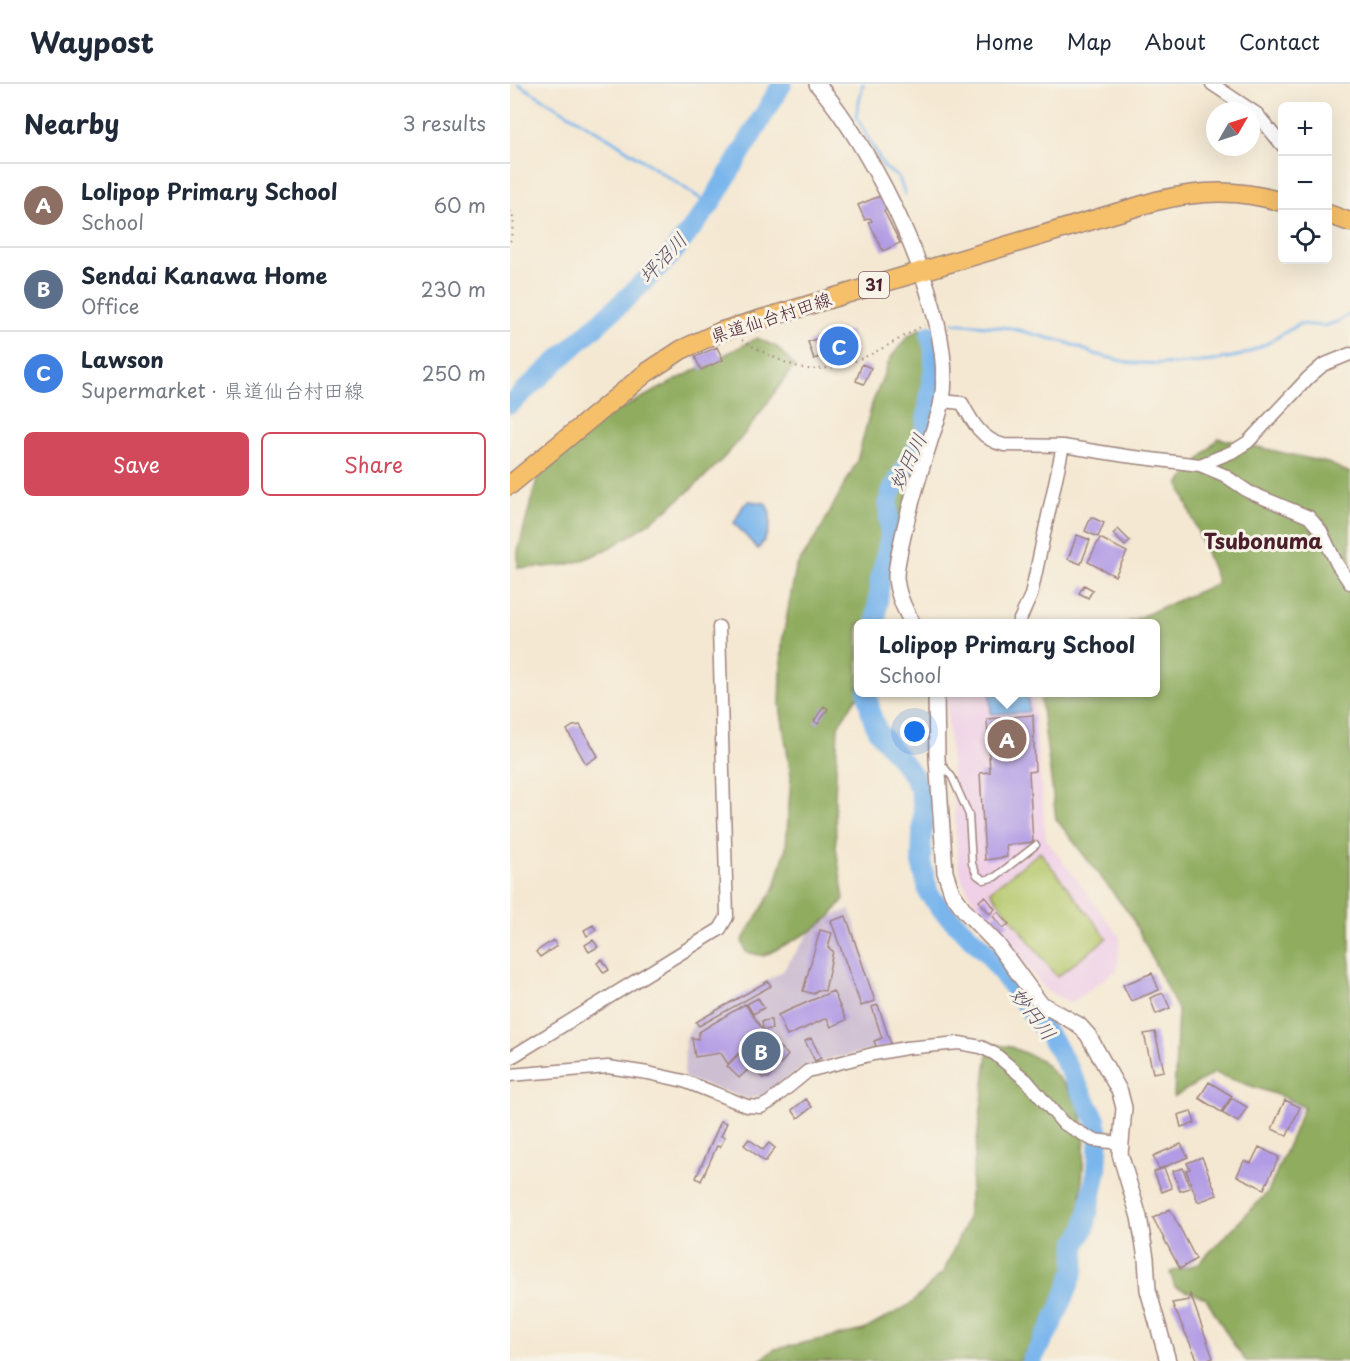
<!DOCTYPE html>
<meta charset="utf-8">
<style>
:root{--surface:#fff;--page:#f2f2f3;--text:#1f2937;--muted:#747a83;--line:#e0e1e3;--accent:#d1495b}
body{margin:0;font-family:"Playpen Sans","Klee One",sans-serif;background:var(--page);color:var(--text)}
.controls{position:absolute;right:18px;top:18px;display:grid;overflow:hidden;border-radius:9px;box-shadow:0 6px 24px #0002}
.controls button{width:54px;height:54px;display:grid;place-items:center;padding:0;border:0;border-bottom:2px solid var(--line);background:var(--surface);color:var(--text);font:30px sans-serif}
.compass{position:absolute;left:696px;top:18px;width:54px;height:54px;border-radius:50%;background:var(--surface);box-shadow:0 6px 24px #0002;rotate:51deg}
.you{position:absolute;left:405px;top:648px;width:21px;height:21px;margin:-15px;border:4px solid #fff;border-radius:50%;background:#1a73e8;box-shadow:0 0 0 9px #1a73e833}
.badge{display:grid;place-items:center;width:39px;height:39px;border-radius:50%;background:var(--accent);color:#fff;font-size:20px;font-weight:700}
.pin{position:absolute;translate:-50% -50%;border:3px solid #fff;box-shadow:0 2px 6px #0006}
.popup{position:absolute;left:344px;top:535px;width:306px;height:78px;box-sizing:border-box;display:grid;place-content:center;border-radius:9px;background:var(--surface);filter:drop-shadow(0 2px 4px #0005);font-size:20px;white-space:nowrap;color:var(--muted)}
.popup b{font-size:22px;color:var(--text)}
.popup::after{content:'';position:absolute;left:50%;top:100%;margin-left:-12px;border:12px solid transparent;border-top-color:var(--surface)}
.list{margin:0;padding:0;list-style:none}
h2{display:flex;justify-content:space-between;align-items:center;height:78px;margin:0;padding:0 24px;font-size:26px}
h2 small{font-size:20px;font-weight:400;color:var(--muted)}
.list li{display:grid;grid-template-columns:39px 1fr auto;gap:18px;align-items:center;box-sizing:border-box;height:84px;padding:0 24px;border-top:2px solid var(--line)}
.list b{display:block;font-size:22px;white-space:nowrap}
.list p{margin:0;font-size:20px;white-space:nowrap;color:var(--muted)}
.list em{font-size:20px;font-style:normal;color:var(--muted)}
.actions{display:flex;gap:12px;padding:18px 24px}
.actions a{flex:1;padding:14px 0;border:2px solid var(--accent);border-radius:9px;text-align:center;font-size:21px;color:var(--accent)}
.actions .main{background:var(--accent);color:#fff}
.icon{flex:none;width:33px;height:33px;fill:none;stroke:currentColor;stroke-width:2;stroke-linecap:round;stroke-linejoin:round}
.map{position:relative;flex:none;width:840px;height:1277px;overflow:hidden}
header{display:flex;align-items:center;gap:36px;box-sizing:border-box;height:84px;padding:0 30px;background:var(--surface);border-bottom:2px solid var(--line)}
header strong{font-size:28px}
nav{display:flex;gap:33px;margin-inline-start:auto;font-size:21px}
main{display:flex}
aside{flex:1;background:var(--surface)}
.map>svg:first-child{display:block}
</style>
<header>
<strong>Waypost</strong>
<nav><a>Home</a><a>Map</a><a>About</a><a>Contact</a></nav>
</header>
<main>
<aside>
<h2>Nearby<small>3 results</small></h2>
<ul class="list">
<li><span class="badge" style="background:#8d6e63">A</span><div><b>Lolipop Primary School</b><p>School</p></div><em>60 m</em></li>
<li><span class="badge" style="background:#5c6f8a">B</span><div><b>Sendai Kanawa Home</b><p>Office</p></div><em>230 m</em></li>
<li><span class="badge" style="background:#3f7fe0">C</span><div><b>Lawson</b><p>Supermarket · 県道仙台村田線</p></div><em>250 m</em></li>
</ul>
<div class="actions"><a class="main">Save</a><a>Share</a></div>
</aside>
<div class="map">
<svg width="840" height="1277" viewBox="0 0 840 1277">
<rect width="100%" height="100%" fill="#f7f3e8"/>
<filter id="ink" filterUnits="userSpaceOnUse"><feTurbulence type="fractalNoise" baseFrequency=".0167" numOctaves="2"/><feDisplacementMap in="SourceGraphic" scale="12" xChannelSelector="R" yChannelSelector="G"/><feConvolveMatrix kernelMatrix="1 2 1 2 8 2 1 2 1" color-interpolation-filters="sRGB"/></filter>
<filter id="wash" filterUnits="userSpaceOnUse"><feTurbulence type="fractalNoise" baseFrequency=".008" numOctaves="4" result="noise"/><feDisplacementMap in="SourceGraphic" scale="24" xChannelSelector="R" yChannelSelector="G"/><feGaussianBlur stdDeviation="1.35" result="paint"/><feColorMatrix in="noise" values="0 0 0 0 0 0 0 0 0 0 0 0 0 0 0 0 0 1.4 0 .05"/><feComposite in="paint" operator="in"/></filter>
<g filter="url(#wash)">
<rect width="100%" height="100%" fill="#f4e8d2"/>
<path fill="#efd0e6" d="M436 609H523L536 755 610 853 607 886 561 919 537 907 462 814 452 795 448 779Z"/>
<path fill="#cdbed2" d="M340 825 384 963 322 974 285 989 256 1010 238 1015 174 994 175 956 186 936 273 887 308 837Z"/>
<path fill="#b4c76a" stroke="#7f734a" stroke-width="1.5" d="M530 768 597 854 547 893 480 807Z"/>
<path fill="#8fac5e" stroke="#6c6644" stroke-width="1.5" d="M411 244 433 250 441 277V308L423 330 381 484 374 539 348 540V608L350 609 328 642 325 714 326 763 334 815 320 833 301 847 254 872 236 868 232 857 265 803 276 764 281 692 270 622 272 558 286 483 308 450 347 377 362 320 380 275 397 253Z
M247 254 267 263 284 282C265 307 248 334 227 359 188 404 124 458 67 478 49 484 26 483 8 484V467L28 391 61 353 89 336Z
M708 354 818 379 840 389V1277H736L725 1263 696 1214 665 1203 660 1188 688 1180 758 1108 794 1023 773 1013 704 989 664 1013 668 926 621 832 546 735 530 609 646 608V540L616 539 708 499 669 400Z
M479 960 501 963 531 976 555 1001 570 1024 575 1050 569 1148 551 1209 510 1277H249L265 1265 354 1246 401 1220 434 1187 457 1135Z"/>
<path fill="#7ab6ec" stroke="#626a8c" stroke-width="1.5" d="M239 417 255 419C266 433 258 453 248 465L224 439 233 422Z
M480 609H518L519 628 481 630Z"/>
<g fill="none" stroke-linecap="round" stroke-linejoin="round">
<path stroke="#7ab6ec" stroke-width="3" d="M8 0 102 56 200 121
M353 0 346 32 374 83 389 94 395 110
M443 239 500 244 558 259 585 270 620 279 665 280 703 277 732 271 758 259 789 240 814 242 827 238 840 230"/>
<path stroke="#7ab6ec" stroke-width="20" d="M0 320 121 210 161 171 200 121 272 0
M366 540 370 495 380 453 378 419 381 408 414 352 424 281V266L420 251
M357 608 361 630 367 646 403 691 409 704 413 723 411 778 419 810 433 827 478 870 547 963 586 1036 589 1052 587 1085 575 1144 566 1160 565 1184 558 1204 541 1243 521 1277"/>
</g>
<g id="blocks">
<path fill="#b29ce5" d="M370 112 377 125 374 127 390 159 373 167 359 138 362 137 360 134 355 136 348 121Z
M340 247 345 264 318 271 313 255Z
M309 254 315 271 304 275 298 258Z
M207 263 213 276 191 286 185 273Z
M352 280 361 284 354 300 346 297Z
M581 433 594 439 588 453 575 447Z
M608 445 620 457 615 462 603 450Z
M567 451 580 456 571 480 558 475Z
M590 454 617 468 605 492 578 478Z
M574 501 583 506 578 514 569 509Z
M314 622 318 625 308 640 304 637Z
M523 631 525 687 519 688 523 758 496 761 497 773 475 776 470 689 480 688 477 635Z
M70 641 88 672 76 680 57 646 63 642Z
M475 812 485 825 480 830 469 817Z
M488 828 499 840 493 844 483 832Z
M336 832 365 917 351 922 321 837Z
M83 841 86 846 77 852 74 846Z
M310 846 322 849 318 864 323 867 315 907 307 906 304 910 293 907Z
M43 856 47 862 30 873 26 868Z
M83 856 88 863 79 868 75 861Z
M92 875 99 886 94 889 87 879Z
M642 889 649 906 621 917 613 901Z
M258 897 261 902 189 942 186 938Z
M323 907 336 936 321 943 317 934 277 952 268 931Z
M653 909 660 924 646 930 640 914Z
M248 914 254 924 243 930 237 920Z
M235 920 252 945 218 980 211 969 185 973 182 954 188 955 189 948Z
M368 921 381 960 367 965 364 957 372 954 362 923Z
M261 936 262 945 253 946 252 937Z
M252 947 278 971 259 994H253L241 983 229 994 217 982Z
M645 948 654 987 643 989 634 950Z
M301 954 311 974 305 977 295 957Z
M699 998 722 1012 711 1028 689 1014Z
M722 1014 737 1023 728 1038 712 1029Z
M296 1015 302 1023 288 1034 282 1026Z
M775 1016 790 1023 777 1052 762 1045Z
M681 1027 685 1039 671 1043 668 1031Z
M211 1037 217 1039 211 1052 215 1053 210 1063 207 1062 191 1097 186 1094Z
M239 1055 253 1066 259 1059 265 1064 255 1078 234 1061Z
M671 1060 678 1073 649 1085 643 1072Z
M749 1063 769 1073 754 1105 727 1092 734 1077 741 1079Z
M692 1073 707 1111 688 1118 676 1086 680 1085 677 1079Z
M654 1084 662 1104 652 1108 644 1088Z
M673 1084 680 1104 670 1107 663 1087Z
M660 1125 686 1175 670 1185 643 1134Z
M680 1209 703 1274 695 1277H688L662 1219 679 1216Z"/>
</g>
</g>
<g filter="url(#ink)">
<use href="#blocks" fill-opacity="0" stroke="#9f847e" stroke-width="1.5"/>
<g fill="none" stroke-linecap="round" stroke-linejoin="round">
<defs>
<path id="service" d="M431 679 442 693 459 731 462 780 467 791 474 796 485 793 526 761"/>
<path id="minor" d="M702 0 747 30 772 61
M432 317 452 319C462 338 472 356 494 361L553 362 616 372 690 381 714 391 739 408 799 433 811 447 827 480 840 499
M690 381 722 368 738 358 798 294 813 281 840 270
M508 540 521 511 553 362
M0 974 210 845 217 833 209 543
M0 991 98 983 138 989 174 997 237 1022 251 1023 260 1018 298 987 363 970 396 964 449 959 471 963 485 970 516 996 553 1039 583 1056 610 1059"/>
<path id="tertiary" d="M307 0C364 65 447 229 432 316 430 331 423 346 419 360 408 394 398 427 391 461 389 471 386 483 386 493 387 510 394 525 403 540
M426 608 427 674 435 788 442 809 455 827 487 860 530 919 569 941 578 951 610 1008 614 1024 610 1070 629 1133 636 1174 638 1206 658 1277"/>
<path id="primary" d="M818 130 840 138
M0 401 136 289 171 266 212 247 646 117C692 106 728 105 772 118"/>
</defs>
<use href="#service" stroke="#9f847e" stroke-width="9"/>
<use href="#minor" stroke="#9f847e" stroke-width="15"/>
<use href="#tertiary" stroke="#9f847e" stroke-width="18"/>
<use href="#primary" stroke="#9f847e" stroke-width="21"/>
<path stroke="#9f847e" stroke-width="2" stroke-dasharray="1.5 4.5" stroke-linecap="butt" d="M0 127 4 136 0 159
M232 256C246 265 284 285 300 285 341 287 379 260 414 241"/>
<use href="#service" stroke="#fff" stroke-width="6"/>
<use href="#minor" stroke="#fff" stroke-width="12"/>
<use href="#tertiary" stroke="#fff" stroke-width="15"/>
<use href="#primary" stroke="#f6c06b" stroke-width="18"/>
</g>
</g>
<g text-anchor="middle" stroke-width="6" stroke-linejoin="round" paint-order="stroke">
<rect fill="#f7f3e8" stroke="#7e5f64" stroke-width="1.5" x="349" y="188" width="30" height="26" rx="4.5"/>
<g font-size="16" font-weight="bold" fill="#4a1f2b">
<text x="364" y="207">31</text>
</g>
<g font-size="18" fill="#4a1f2b" stroke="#f7f3e8">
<text transform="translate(261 234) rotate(-18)" y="6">県道仙台村田線</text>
</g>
<g font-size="20" font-style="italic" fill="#584c65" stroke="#f7f3e8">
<text transform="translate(153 174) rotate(-47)" y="7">坪沼川</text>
<text transform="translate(398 378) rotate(-64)" y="7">妙円川</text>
<text transform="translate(523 930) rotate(53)" y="7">妙円川</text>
</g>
<g font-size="21" font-weight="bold" fill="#4a1f2b" stroke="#f7f3e8">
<text x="753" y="465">Tsubonuma</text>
</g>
</g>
</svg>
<div class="controls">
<button>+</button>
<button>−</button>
<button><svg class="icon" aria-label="locate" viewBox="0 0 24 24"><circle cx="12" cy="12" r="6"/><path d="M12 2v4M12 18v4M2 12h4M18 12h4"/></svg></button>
</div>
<svg class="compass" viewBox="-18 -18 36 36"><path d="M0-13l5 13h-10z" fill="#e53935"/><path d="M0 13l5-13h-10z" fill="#747a83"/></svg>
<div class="you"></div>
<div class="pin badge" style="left:497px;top:655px;background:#8d6e63">A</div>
<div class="popup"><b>Lolipop Primary School</b>School</div>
<div class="pin badge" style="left:251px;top:967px;background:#5c6f8a">B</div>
<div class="pin badge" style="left:329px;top:262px;background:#3f7fe0">C</div>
</div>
</main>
